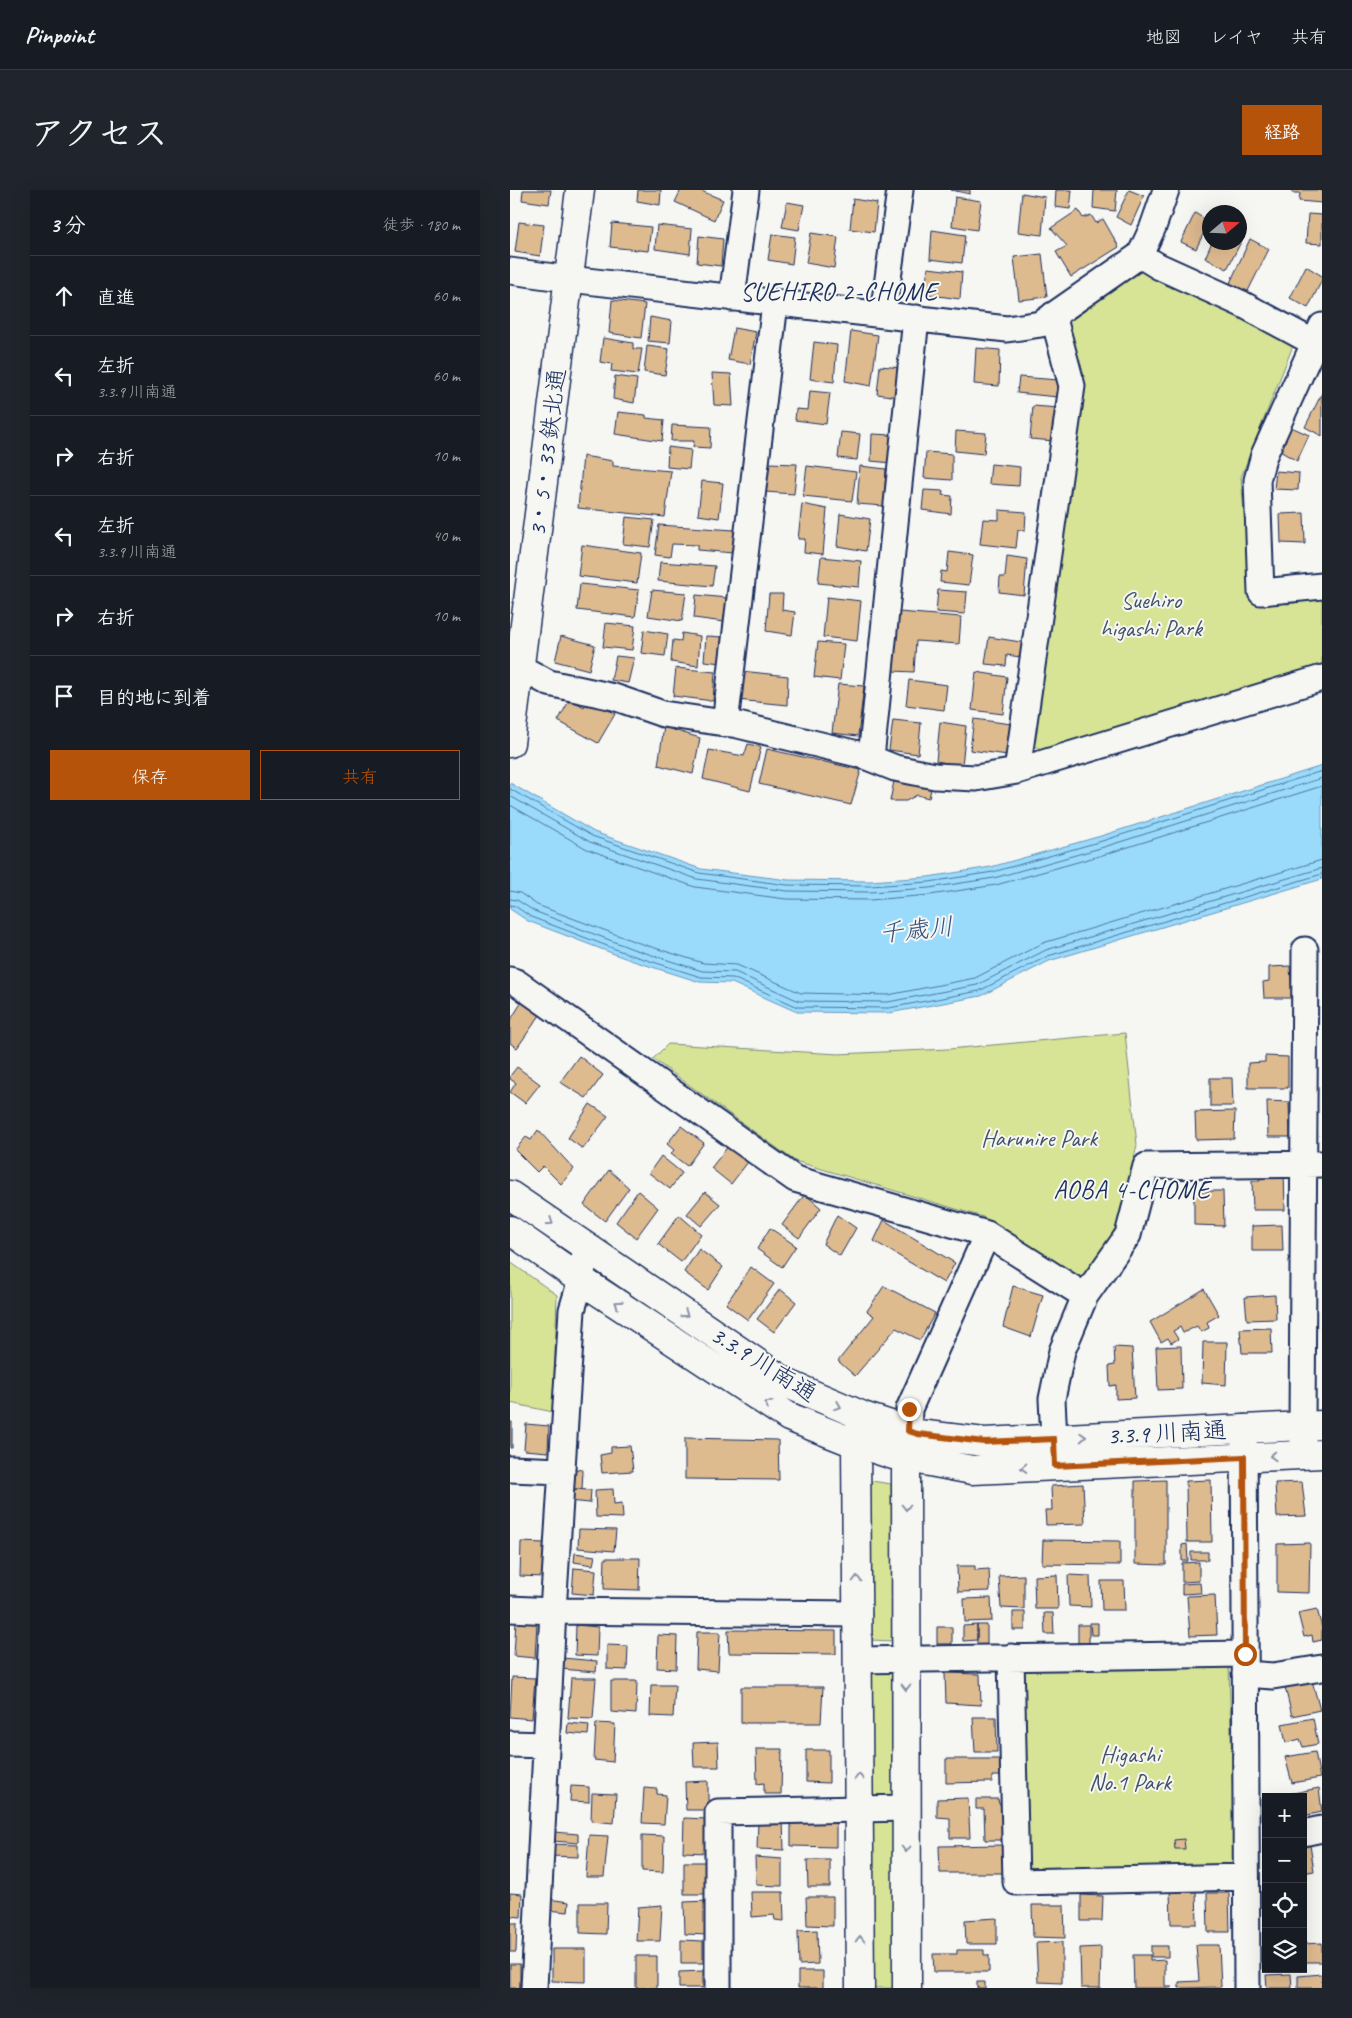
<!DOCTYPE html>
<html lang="ja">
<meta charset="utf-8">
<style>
:root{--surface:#171b24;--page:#20242c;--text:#f1f3f6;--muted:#9ea1a6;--line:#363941;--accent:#b45309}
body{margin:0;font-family:Caveat,"Klee One",sans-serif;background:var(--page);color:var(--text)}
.controls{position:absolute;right:15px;bottom:15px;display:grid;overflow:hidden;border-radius:0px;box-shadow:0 5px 20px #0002}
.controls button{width:45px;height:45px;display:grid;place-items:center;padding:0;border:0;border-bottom:1px solid var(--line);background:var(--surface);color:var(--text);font:25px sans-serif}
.compass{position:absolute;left:692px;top:15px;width:45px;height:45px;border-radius:50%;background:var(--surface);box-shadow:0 5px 20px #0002;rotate:71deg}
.stop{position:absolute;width:15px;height:15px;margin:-11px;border:4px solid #b45309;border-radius:50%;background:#fff}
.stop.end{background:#b45309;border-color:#fff;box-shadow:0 1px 5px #0008}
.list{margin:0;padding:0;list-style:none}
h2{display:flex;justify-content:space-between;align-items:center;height:65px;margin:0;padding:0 20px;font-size:21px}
h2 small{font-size:16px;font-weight:400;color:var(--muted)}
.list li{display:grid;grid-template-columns:32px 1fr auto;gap:15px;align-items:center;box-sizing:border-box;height:80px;padding:0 20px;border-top:1px solid var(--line)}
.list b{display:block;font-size:19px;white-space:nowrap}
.list p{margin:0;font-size:16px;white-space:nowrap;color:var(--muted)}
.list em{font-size:16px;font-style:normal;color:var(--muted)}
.actions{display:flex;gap:10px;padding:15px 20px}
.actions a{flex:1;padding:11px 0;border:1px solid var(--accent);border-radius:0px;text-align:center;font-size:18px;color:var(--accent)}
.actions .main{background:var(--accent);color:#fff}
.icon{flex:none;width:28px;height:28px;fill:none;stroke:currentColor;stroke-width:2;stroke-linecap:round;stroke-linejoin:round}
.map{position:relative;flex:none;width:812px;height:1798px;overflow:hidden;border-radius:0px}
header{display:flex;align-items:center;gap:30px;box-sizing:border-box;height:70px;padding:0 25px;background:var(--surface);border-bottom:1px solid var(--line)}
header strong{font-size:24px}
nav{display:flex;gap:28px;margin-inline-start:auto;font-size:18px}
.intro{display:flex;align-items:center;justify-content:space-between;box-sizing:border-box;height:120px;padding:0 30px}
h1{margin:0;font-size:35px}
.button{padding:12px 22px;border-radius:0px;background:var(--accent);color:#fff;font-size:18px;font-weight:700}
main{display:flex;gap:30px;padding:0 30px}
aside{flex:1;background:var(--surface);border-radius:0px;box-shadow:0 5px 20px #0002}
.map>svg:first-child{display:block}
</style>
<header>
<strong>Pinpoint</strong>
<nav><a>地図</a><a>レイヤ</a><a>共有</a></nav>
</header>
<div class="intro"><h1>アクセス</h1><a class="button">経路</a></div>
<main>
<aside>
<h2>3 分<small>徒歩 · 180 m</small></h2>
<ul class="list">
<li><svg class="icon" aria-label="ahead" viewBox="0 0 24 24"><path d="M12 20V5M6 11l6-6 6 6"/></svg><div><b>直進</b></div><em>60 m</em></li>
<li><svg class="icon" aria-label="left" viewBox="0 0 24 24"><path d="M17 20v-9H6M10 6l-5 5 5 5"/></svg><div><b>左折</b><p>3.3.9 川南通</p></div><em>60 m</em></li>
<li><svg class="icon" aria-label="right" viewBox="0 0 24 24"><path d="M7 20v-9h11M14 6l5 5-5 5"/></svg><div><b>右折</b></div><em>10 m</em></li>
<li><svg class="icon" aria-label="left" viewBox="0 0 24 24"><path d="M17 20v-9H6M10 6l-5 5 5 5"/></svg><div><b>左折</b><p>3.3.9 川南通</p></div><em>40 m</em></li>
<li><svg class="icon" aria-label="right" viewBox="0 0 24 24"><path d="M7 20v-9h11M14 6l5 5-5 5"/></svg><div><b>右折</b></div><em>10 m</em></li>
<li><svg class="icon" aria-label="arrive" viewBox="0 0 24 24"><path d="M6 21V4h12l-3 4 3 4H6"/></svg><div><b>目的地に到着</b></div></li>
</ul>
<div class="actions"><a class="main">保存</a><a>共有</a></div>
</aside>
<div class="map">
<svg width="812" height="1798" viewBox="0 0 812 1798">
<rect width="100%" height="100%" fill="#f6f6f2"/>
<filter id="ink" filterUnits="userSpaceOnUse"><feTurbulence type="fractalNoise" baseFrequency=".02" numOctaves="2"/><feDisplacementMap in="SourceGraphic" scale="10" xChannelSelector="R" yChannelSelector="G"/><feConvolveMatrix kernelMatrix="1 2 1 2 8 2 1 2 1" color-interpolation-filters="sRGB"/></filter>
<g filter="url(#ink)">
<path fill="#d7e496" stroke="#798a7a" d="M632 80 786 148 731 287 741 407 778 414 812 408V478L537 562 523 555 572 197 559 132Z
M615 843 627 955 610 1029 576 1092 473 1027 285 971 143 869 158 854 328 864 439 859Z
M0 1072 47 1105 43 1222 0 1213Z
M355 1290 381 1294 384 1451 360 1450Z
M719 1477 725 1678 516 1681 513 1479Z
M356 1481H386L387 1606 357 1607Z
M359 1632H384V1798H360Z"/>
<path fill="#9adbfc" stroke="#6796bd" d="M812 576V689L539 771 471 806 379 823 287 822 222 793 190 792 120 770 18 731 0 719V593L84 642 191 679 278 690 360 691 418 687 481 677 591 646Z"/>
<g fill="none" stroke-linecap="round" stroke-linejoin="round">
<path stroke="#4e749d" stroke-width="1" d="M0 599 82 646 189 683 277 695 360 696 419 692 483 682 592 651 812 581
M0 606 80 652 187 689 277 701 360 702 419 698 484 688 594 657 812 588
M0 615 77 659 185 697 276 709 360 710 420 705 486 695 596 664 812 596
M0 701 10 703 27 715 126 752 193 773 227 775 291 803 378 805 465 788 533 753 812 670
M0 709 7 710 24 721 123 759 192 781 225 782 289 811 378 812 467 795 536 760 812 678
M0 715 5 716 21 727 121 765 191 787 223 788 288 817 379 818 469 801 538 766 812 684"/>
</g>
<path fill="#deba8f" stroke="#1b2f5e" d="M13 0H41L39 14 12 10Z
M128 0H151L150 15 127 11Z
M171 0H189L213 10 204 30 165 12Z
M441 0H460V4Z
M546 0H562L560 19 545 17Z
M584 0H607L605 21 583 18Z
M619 0 634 6 621 35 606 27Z
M782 0H812V13L789 11 790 3H782Z
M512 3 535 7 532 45 508 42Z
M445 7 471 11 467 40 442 36Z
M343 9 367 13 364 42 340 39Z
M277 12 294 15 289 40 272 37Z
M568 20 573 28 581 25 586 33 593 29 609 57 561 87 546 62 557 56 541 38Z
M685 23 699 32 686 59 671 52Z
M798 24 812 25V54L796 53Z
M9 32 34 35 30 66 5 62Z
M102 33 141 37 138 61 100 57Z
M147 35 182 39 180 64 145 59Z
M422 40 455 45 452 73 420 69Z
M301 43 328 47 324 78 296 73Z
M262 44 285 47 282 74 258 70Z
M729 44 734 46 717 79 695 68 702 52H729Z
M189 46 213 49 211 76 187 73Z
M740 49 759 59 737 103 720 93Z
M532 64 537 107 509 110 504 67Z
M796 76 812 86V90L798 118 780 108Z
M418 78 452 82 450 109 414 104Z
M102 110 135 114 131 148 99 143Z
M140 127 162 131 160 153 138 151Z
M224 138 246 142 240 174 218 170Z
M341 141 368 145 361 196 335 191Z
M93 148 123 153V159H132L128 184 101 181 102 174 90 172Z
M304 152 327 155 324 192 300 189Z
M137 156 159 159 155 185 134 182Z
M466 158 490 160 489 196 464 194Z
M370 176 392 178 389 207 367 204Z
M202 183 221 184 223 216 204 215Z
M105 186 127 189 124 213 103 209Z
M509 187 549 190 548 207 507 203Z
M300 201 320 203 316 234 285 230 286 219 298 220Z
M812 203V246L795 237Z
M523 216 549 218 545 251 520 249Z
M108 222 136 225V228L154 230 152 251 105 244Z
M162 235 201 237 200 258 183 257 184 251H161Z
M779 236 799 245 787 271 768 260Z
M446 241 476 243 474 264 445 261Z
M331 242 350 244 347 270 328 268Z
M362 244 383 245 382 273 361 271Z
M158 257 181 260 179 279 157 277Z
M416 262 442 264V290L414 288Z
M73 266 103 271V276L161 281 155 327 68 318Z
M258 273 287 274 284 304 255 302Z
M481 274 510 277 509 296 479 294Z
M297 276 346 282 342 311 293 306Z
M350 276 376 279 374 316 347 314Z
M766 281 789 283 788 300 764 299Z
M192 291 213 293 209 328 188 325Z
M414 300 433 301 432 305 442 306 441 324 412 320Z
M292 314 317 319 313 364 294 362 295 349H288Z
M489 320 516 322 515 341 508 340 506 358 470 354 473 329 489 330Z
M794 323 795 354 771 353 770 324Z
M330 324 360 329 356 361 327 356Z
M116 327 144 330 140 357 113 354Z
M149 335 224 340 223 363 187 360V355L162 354 160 367 145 365Z
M72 355 131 363 127 393 68 386Z
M439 362 463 365 459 395 430 392 431 381 437 382Z
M497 366 517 369 514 405 489 402 490 387H495Z
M311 367 351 371 349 397 308 393Z
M150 372 205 376 202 396 148 391Z
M70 394 129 400 125 427 67 420Z
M142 400 176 403 172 431 138 426Z
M428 400 457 402 455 424 426 422Z
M259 404H273L272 420 285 422 282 445 256 441Z
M186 405 217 408 214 432 184 428Z
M317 407 351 411 347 451 313 447Z
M389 422 451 427 449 454 406 451 404 482 383 481Z
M96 433 125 436 122 460 93 457Z
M134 440 158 444 155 466 131 463Z
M172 443 190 446 188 476 161 472 163 450 171 451Z
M51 446 85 455 79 480 45 471Z
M196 446 213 447 211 473 194 471Z
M479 447 517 453 516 468 497 465 496 476 475 474Z
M308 452 334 454 330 490 304 487Z
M106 466 124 468 118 493 101 490Z
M166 478 205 482 203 511 163 506Z
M231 481 278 486 277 515 227 510Z
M466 482 497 487 493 524 462 520Z
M399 490 437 495 434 520 396 515Z
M328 494 354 496 348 546 322 543Z
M60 509 74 517 78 509 105 524 88 553 48 531Z
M464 529 501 534 498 565 460 560Z
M383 530 411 533 408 564 379 560Z
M430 532 456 536 452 576 426 571Z
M154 537 190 548 183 584 148 575Z
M238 554 251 557 240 601 193 589 199 560 234 566Z
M257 559 351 580 341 615 249 594Z
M385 586 422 594 419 608 407 605 396 611H380Z
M780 776 782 808H754L753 792 759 791V777Z
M13 810 30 825 7 858 0 853V831Z
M69 866 93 885 76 908 50 892Z
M755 866 778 867V898H738V873L755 872Z
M7 877 30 894 15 913 0 902 6 893 0 889V886Z
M700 888H722L723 916H700Z
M757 911 779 912 780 947H758Z
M80 914 98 926 73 959 58 948Z
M725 921 724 949 686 950 685 922Z
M171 936 194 953 177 976 161 964 164 960 157 954Z
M28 940 64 979 51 994 33 976 27 982 5 960 16 947 21 950Z
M219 955 238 972 221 994 201 978Z
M151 966 172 983 160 999 139 983Z
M774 979 775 1020H743L742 991H750L749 980Z
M99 980 119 998 95 1031 74 1015Z
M128 1001 148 1018 126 1048 106 1032Z
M684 1001H713L714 1036 684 1035Z
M195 1002 210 1014 191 1036 177 1024Z
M295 1004 311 1018 289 1048 272 1035Z
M169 1025 191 1044 171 1072 148 1054Z
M327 1025 346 1038 330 1066 313 1054Z
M374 1030 445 1073 434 1093 364 1051Z
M772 1035 773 1061H742V1036Z
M260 1038 286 1056 272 1077 247 1059Z
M189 1059 213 1077 198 1100 174 1082Z
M241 1077 264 1094 238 1130 216 1114Z
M374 1096 425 1123 410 1150 386 1138 345 1186 328 1171 364 1126 357 1121Z
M503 1096 533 1105 521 1147 493 1137Z
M270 1099 286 1112 264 1142 247 1129Z
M694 1099 709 1125 697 1132 699 1138 691 1142 687 1136 673 1143 670 1137 663 1141 668 1149 661 1153 658 1148 651 1152 640 1132Z
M765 1105 766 1129 737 1130 735 1107Z
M761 1138 762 1163H732L730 1139Z
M693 1152H717L716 1195 692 1193Z
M671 1156 672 1199 648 1200 646 1157Z
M604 1157 622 1158 625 1208 606 1209V1195L600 1196 599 1176 605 1175Z
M0 1232H2V1258H0Z
M16 1234 39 1236 38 1262 14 1260Z
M175 1248 268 1250 269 1290 175 1289Z
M120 1256 123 1281 92 1283 90 1265 101 1263V1257Z
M62 1279 73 1280 72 1299H61Z
M656 1290V1375L625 1374V1291Z
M701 1290 702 1352H677L676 1291Z
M792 1292 796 1326 767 1327 765 1293Z
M573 1294 575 1334 536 1335 535 1320H542L541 1296Z
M61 1299 81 1300 80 1313 59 1311Z
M103 1299 104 1314 112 1313 113 1328 86 1327 85 1300Z
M69 1339 106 1340 104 1361 68 1358Z
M533 1350 610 1351V1375L532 1374Z
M11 1352 34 1353 33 1387 10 1386Z
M800 1353 799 1403 767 1402V1354Z
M677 1354 678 1371H672V1355Z
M681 1362H698V1370H681Z
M65 1363 85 1366 83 1375 64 1372Z
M95 1368H130L129 1400 94 1399Z
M689 1372V1391L672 1392V1373Z
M447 1376H465V1380L479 1379 480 1401 448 1402Z
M64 1378 86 1380 84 1405 62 1403Z
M514 1385V1419L491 1418 489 1386Z
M547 1385 548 1419H525L524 1386Z
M558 1385 580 1386 581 1417 559 1416Z
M591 1391H614L615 1420H592Z
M690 1393 691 1403 672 1404V1394Z
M705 1405 707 1445 680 1446 677 1406Z
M481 1408 482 1431 455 1432 454 1409Z
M807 1419 812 1438V1450L803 1452 802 1445 794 1447 788 1423Z
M503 1422H515V1440H503Z
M534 1423H543L544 1444H535Z
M6 1431 27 1432 25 1468 4 1466Z
M580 1433H588V1445H581Z
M66 1435 88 1437 87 1466 65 1465Z
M467 1435V1450L453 1451V1436Z
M467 1435H477V1461H467Z
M568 1435H579V1453H568Z
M427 1437H442V1454H427Z
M218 1440 326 1441V1464L219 1463Z
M187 1442H210L208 1481 186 1479Z
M148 1445 167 1446 166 1479 147 1478Z
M97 1455 118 1456 117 1480 97 1479Z
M52 1468 87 1471 86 1482 51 1479Z
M435 1483 470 1484 471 1515 436 1513Z
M2 1487 25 1488 22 1529 0 1527Z
M801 1487 810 1520 782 1526 774 1493Z
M61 1488H86L83 1529 58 1528Z
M101 1491H127L126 1524 101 1522Z
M141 1495H165L163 1527 140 1526Z
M231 1497H313L311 1533H231Z
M463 1527H486L487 1562H465Z
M803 1528 808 1554 793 1557 790 1549 776 1553 772 1534Z
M58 1533 79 1535 78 1545 57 1543Z
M86 1533 105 1534 103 1572 84 1570Z
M208 1552 209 1577H184L183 1553Z
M246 1559H272L271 1604H254V1593L247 1594Z
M296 1560H319V1593L296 1592Z
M805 1562 810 1588 782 1593 775 1567Z
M436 1569H495V1586H482V1592L436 1593Z
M198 1591V1620H176L175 1592Z
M61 1596 79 1597V1612L60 1611Z
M134 1598 147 1599V1604L156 1605 154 1634 132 1633Z
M809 1598 812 1622 793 1626V1607H763Z
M82 1603 106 1604 104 1633 81 1631Z
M458 1608 460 1648H440V1628L427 1627V1609Z
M466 1609H488L489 1614 497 1613 499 1650H475L474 1619H466Z
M174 1628 197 1629V1663L173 1662Z
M273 1631 274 1660 247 1659 248 1632Z
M281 1633H326V1657L281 1656Z
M44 1642 68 1644V1653L43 1651Z
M79 1645 98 1646 94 1687H76Z
M132 1645 154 1646 153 1682 132 1681Z
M674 1649 675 1659H665L664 1650Z
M41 1654 68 1655V1667L40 1666Z
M496 1655 497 1683H430L429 1656Z
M800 1655 804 1681 793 1683V1656Z
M245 1667 272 1669V1696L246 1695Z
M297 1670H320V1697H298Z
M174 1672H199L197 1704H174Z
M660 1700H686L687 1734H661Z
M241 1702H273L274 1731 265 1730 264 1725 242 1727Z
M0 1703 12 1704 11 1727 0 1726Z
M697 1703H719L720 1742H698Z
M571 1705 593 1706 592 1731H571Z
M296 1707H323V1736L297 1735Z
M38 1709 59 1712 58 1722 37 1720Z
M198 1711V1745L175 1744 174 1712Z
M70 1713H97L96 1744 70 1743Z
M152 1715 150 1751H126L128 1717Z
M522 1715H554L555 1748 523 1747Z
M487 1728V1754H456L455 1730Z
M0 1733H7L6 1762H0Z
M307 1740 308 1774 289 1775 288 1741Z
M171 1750 193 1751V1773H171Z
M552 1752V1793L528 1792 526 1753Z
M812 1753V1772H793V1754Z
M686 1755H709L711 1797 669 1798V1792L689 1791Z
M641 1756H658V1767H641Z
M591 1757 590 1798H571L570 1758Z
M42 1759H76V1792L42 1791Z
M447 1760H474V1765H479V1782H424L423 1764H447Z
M623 1765H640V1771L655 1770V1796H661V1798H624Z
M126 1766H147V1798H126Z
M0 1774H10V1798H0Z
M193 1781V1798H169V1782Z
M288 1781H313V1798H288Z
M781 1784 782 1798H757L756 1785Z
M812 1784V1798H788V1786Z
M467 1792H475V1798H467Z"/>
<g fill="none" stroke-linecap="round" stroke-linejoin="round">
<defs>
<path id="street" d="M630 65 648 76 732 114 812 157
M0 81 59 89 497 139 531 134 630 65 643 37 656 0
M222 108 236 0
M373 125 390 0
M812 136 754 265 747 290 751 402 812 396
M0 467 11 478 39 493 104 507 153 524 228 535 352 565 385 578 425 586 466 588 507 581 812 488
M215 534 265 113
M361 568 406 128
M507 581 562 196 543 125
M0 790 6 792 285 989 477 1044 575 1106
M734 1238 737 1798
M397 1260 399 1219 477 1044
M794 1265 792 1236 795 760
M545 1269 542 1209 552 1161 575 1106 618 1045 636 976 812 974
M0 1279 52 1281
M0 1419 43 1421 348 1424
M501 1467 506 1692 736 1687
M348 1470 735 1464
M735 1484 763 1486 812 1478
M0 1554 36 1555
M793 1643 812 1639
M24 1798 43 1421 62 1120 71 1090 76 1057
M208 1798V1622L396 1618"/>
<path id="secondary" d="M0 553 70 0
M0 1005 278 1194 353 1226 408 1244 474 1252 812 1235
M0 1040 71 1090 279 1227 337 1250 383 1265 462 1280 812 1264
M350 1237 346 1253 350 1798
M396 1268 397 1798"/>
</defs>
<use href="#street" stroke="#1b2f5e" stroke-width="29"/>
<use href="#secondary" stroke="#1b2f5e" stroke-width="31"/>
<use href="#street" stroke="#f6f6f2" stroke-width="25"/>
<use href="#secondary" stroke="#f6f6f2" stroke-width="28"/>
</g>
<defs><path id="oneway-chevron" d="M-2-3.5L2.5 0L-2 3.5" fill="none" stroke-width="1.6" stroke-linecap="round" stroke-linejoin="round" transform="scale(1.25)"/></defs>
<g stroke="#8892a8">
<use href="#oneway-chevron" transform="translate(40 1032) rotate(34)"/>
<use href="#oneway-chevron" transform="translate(108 1114) rotate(-147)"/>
<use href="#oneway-chevron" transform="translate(175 1124) rotate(34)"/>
<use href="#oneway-chevron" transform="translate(258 1214) rotate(-148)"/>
<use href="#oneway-chevron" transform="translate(328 1216) rotate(22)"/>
<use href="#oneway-chevron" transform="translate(573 1247) rotate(-3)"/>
<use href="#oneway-chevron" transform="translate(763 1266) rotate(178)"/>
<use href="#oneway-chevron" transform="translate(514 1278) rotate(177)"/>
<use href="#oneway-chevron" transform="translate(396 1317) rotate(90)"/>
<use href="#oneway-chevron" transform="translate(347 1389) rotate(-90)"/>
<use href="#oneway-chevron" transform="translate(396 1497) rotate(90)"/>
<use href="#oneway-chevron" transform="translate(349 1587) rotate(-90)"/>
<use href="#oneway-chevron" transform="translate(396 1659) rotate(90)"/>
<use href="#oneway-chevron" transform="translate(350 1749) rotate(-90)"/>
</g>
</g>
<g fill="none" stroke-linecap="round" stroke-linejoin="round" filter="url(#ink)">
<path stroke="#b45309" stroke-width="6" d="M399 1219 398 1241 408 1244 474 1252 544 1249 545 1276 734 1267 735 1464"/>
</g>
<g text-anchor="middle" stroke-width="4" stroke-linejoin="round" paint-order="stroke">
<g font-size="24" fill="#1b2f5e" stroke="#f6f6f2">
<text transform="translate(37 262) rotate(-83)" y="8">3・5・33 鉄北通</text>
<text transform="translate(254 1174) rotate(32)" y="8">3.3.9 川南通</text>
<text transform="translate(657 1243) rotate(-3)" y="8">3.3.9 川南通</text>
</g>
<g font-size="24" fill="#415369" stroke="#f6f6f2">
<text x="641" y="418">Suehiro<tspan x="641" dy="28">higashi Park</tspan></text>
<text x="529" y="956">Harunire Park</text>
<text x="620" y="1572">Higashi<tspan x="620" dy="28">No.1 Park</tspan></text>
</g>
<g font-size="25" letter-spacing="1" fill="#1b2f5e" stroke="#f6f6f2">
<text x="329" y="110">SUEHIRO 2-CHOME</text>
<text x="622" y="1008">AOBA 4-CHOME</text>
</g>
<g font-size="25" font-style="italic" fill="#34517e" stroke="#f6f6f2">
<text transform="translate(406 739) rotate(-6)" y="9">千歳川</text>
</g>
</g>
</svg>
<div class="controls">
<button>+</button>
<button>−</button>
<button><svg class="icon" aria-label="locate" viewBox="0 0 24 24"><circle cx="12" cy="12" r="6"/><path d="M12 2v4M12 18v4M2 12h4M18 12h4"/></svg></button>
<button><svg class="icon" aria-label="layers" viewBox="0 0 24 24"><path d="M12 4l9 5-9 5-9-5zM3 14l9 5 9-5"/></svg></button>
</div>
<svg class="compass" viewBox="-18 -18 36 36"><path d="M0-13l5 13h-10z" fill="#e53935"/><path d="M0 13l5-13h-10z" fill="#9ea1a6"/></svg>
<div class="stop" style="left:735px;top:1464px"></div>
<div class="stop end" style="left:399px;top:1219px"></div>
</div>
</main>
